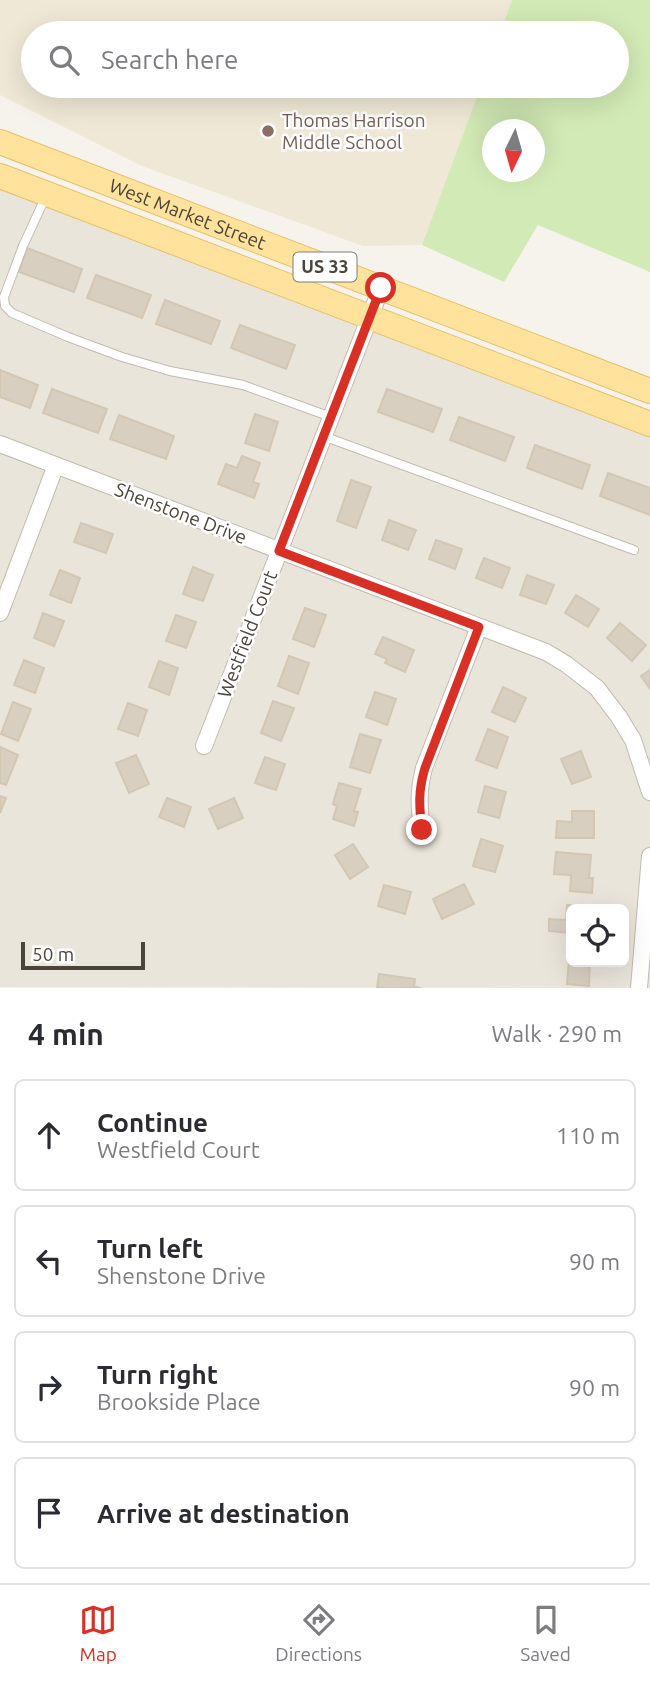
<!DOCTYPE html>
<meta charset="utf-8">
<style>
:root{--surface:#fff;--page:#f7f7f7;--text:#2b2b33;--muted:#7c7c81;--line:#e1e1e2;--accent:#d93025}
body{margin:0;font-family:Ubuntu,sans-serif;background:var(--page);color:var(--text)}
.controls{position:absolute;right:21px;bottom:21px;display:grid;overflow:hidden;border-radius:10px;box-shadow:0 7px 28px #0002}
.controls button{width:63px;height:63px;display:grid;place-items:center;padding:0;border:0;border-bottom:2px solid var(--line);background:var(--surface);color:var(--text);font:35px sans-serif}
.compass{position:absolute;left:482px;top:119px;width:63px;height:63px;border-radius:50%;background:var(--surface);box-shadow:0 7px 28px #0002;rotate:185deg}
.scale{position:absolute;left:21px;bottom:18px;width:124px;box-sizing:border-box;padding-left:7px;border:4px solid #4b4439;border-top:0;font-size:19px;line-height:24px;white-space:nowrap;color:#4b4439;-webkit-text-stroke:5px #fff;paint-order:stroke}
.stop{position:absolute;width:21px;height:21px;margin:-16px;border:5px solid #d93025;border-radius:50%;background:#fff}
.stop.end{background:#d93025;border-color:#fff;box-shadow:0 2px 7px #0008}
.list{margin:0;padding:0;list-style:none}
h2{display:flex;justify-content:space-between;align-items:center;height:91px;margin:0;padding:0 28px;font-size:30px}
h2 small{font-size:23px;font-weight:400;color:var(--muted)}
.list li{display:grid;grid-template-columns:46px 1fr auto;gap:21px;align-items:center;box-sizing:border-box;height:112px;margin:0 14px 14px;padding:0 14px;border:2px solid var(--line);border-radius:10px}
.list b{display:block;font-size:26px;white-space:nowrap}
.list p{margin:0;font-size:23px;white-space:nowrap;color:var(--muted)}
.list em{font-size:23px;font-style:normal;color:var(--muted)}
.icon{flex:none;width:38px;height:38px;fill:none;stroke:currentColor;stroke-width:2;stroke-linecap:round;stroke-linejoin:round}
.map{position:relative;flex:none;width:650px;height:988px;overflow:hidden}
.search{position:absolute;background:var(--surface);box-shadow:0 7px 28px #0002;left:21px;right:21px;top:21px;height:77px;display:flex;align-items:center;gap:18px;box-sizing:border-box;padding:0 24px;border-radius:38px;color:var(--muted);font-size:26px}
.sheet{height:595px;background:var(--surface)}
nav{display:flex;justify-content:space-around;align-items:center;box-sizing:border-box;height:98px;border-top:2px solid var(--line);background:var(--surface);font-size:19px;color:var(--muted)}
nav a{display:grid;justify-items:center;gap:4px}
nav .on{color:var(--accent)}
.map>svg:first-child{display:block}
</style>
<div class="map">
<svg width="650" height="988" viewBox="0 0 650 988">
<rect width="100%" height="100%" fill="#f6f3ec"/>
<path fill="#eae5da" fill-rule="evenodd" d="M0 176 650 424V988L0 987ZM571 909H624V962H571Z"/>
<path fill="#efe8d6" d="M0 0H512L500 33H33V86H481L422 245 363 246 142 166 0 95Z"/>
<path fill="#d2eab5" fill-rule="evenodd" d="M512 0H650V272L538 225 504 282 422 245 481 86H617V33H500ZM492 130H534V172H492Z"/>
<path fill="#d8cfc1" stroke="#d3c7b4" stroke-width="2" d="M27 248 82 269 74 292 19 272Z
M96 275 151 295 142 318 87 298Z
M165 300 220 321 211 344 156 324Z
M240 325 295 345 286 369 231 348Z
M0 370 38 385 30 408 0 397Z
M52 389 107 409 98 433 43 413Z
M387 389 442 409 433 432 378 412Z
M255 414 278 422 269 451 245 443Z
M119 415 174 436 166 459 110 439Z
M459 417 514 437 505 461 450 440Z
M535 445 590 465 582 489 527 468Z
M242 456 260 463 253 482 259 484 254 498 218 484 226 464 237 468Z
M608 473 650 488V515L600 496Z
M351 480 371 487 356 528 337 521Z
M389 520 416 530 408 550 382 540Z
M81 523 113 534 106 553 74 542Z
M436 540 462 549 455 569 429 559Z
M484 558 510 568 502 588 476 578Z
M193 567 213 575 203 601 183 594Z
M60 570 80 578 71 603 50 595Z
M527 575 554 585 546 604 520 595Z
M576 595 599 609 588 627 565 613Z
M305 608 326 615 314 647 293 639Z
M43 613 64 621 54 646 34 638Z
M176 615 196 622 186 648 166 641Z
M620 623 646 645 632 661 607 638Z
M383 637 414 650 405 672 385 663 387 659 375 654Z
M289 656 309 663 298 694 278 686Z
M24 660 44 668 35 693 14 685Z
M159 661 178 668 169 695 149 687Z
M650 670V689L641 676Z
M503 687 526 698 515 722 492 712Z
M375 692 396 699 387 725 366 717Z
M273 701 294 708 281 741 261 733Z
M13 702 31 709 18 741 1 734Z
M128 703 147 710 138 736 118 729Z
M488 729 508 737 497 768 476 760Z
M360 734 381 740 370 773 350 767Z
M0 747 18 755 6 785 0 783Z
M581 751 591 777 572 784 561 759Z
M136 755 149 784 129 793 116 763Z
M265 757 285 764 276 790 255 783Z
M339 783 361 789 354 811 358 812 354 826 333 819 337 806 333 804Z
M485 786 506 792 499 818 478 812Z
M0 796 6 798 0 813Z
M167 798 191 807 184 827 159 817Z
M234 798 243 818 218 829 209 809Z
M572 811H594V838H556L557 821 572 822Z
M481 839 503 846 495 872 473 866Z
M353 844 368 867 350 879 335 855Z
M556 852 591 855 589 878H593L592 893 570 891 571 875 554 874Z
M464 884 474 904 442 919 433 899Z
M384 885 411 892 405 914 378 906Z
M567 905 592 907V909H571V933L549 931V919L566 920Z
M569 958H571V962H590L589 986 567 984Z
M379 974 415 979 414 987 421 988H377Z"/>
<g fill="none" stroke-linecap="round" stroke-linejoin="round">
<defs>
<path id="lane" d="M45 198 23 246 4 297 5 306 12 313 68 337 122 357 170 371 243 385 331 417
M323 436 634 550"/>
<path id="street" d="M0 444 546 652 566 664 597 688 619 717 633 740 650 792
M0 613 56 465
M204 746 381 288
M422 830C419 807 418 791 424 768L479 627
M639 988 650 856"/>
<g id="primary">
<path id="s1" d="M0 142 650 391"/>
<path d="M0 176 650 424"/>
</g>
</defs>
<use href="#lane" stroke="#c2bbae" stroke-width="10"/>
<use href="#street" stroke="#c2bbae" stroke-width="18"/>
<use href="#primary" stroke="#e6c16a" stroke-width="26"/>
<use href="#lane" stroke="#fff" stroke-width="8"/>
<use href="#street" stroke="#fff" stroke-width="16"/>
<use href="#primary" stroke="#ffe39c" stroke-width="24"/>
</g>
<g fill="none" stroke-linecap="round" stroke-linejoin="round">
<path stroke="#d93025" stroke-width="9" d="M381 288 279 551 479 627 425 768C418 791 419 806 422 830"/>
</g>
<circle fill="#8d6e63" stroke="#fff" stroke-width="2.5" cx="268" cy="131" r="7"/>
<g text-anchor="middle" stroke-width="5" stroke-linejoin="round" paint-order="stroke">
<rect fill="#fff" stroke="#817c74" stroke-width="2" x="293.5" y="252.5" width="63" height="29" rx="5"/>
<g font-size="18" font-weight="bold" fill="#4b4439">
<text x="325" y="273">US 33</text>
</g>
<g font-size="19" fill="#785e54" stroke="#fff" text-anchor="start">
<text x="282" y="127">Thomas Harrison<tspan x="282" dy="22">Middle School</tspan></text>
</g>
<g font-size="19" fill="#4b4439" stroke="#fff">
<text dy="7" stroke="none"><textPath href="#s1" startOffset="201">West Market Street</textPath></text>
<text transform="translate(181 513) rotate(21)" y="7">Shenstone Drive</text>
<text transform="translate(247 634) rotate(-69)" y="7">Westfield Court</text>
</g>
</g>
</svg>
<div class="controls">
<button><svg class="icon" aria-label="locate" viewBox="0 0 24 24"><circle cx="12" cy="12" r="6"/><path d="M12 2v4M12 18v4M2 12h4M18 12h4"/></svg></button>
</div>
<svg class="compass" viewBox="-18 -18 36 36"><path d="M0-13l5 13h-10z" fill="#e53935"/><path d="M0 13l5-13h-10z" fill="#7c7c81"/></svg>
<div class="scale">50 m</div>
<div class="stop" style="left:381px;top:288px"></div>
<div class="stop end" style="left:422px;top:830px"></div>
<div class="search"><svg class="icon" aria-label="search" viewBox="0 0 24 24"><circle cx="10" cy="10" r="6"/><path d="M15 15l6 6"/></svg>Search here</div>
</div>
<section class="sheet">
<h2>4 min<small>Walk · 290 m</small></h2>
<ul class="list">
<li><svg class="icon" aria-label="ahead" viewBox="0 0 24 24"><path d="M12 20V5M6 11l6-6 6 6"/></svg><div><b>Continue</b><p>Westfield Court</p></div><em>110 m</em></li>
<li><svg class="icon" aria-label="left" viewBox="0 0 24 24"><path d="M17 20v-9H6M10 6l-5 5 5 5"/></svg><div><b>Turn left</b><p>Shenstone Drive</p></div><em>90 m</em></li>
<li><svg class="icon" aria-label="right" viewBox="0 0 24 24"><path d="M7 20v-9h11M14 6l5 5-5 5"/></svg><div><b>Turn right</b><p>Brookside Place</p></div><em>90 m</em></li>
<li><svg class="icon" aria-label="arrive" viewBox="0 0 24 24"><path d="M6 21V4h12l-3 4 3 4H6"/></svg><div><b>Arrive at destination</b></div></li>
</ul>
</section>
<nav>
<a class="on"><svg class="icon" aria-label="map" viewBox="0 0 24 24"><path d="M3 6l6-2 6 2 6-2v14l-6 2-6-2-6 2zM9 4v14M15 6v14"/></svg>Map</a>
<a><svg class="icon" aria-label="directions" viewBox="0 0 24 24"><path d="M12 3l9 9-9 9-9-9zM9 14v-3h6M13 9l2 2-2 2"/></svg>Directions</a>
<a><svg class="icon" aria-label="saved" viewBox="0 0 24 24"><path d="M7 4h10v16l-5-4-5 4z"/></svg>Saved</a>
</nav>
